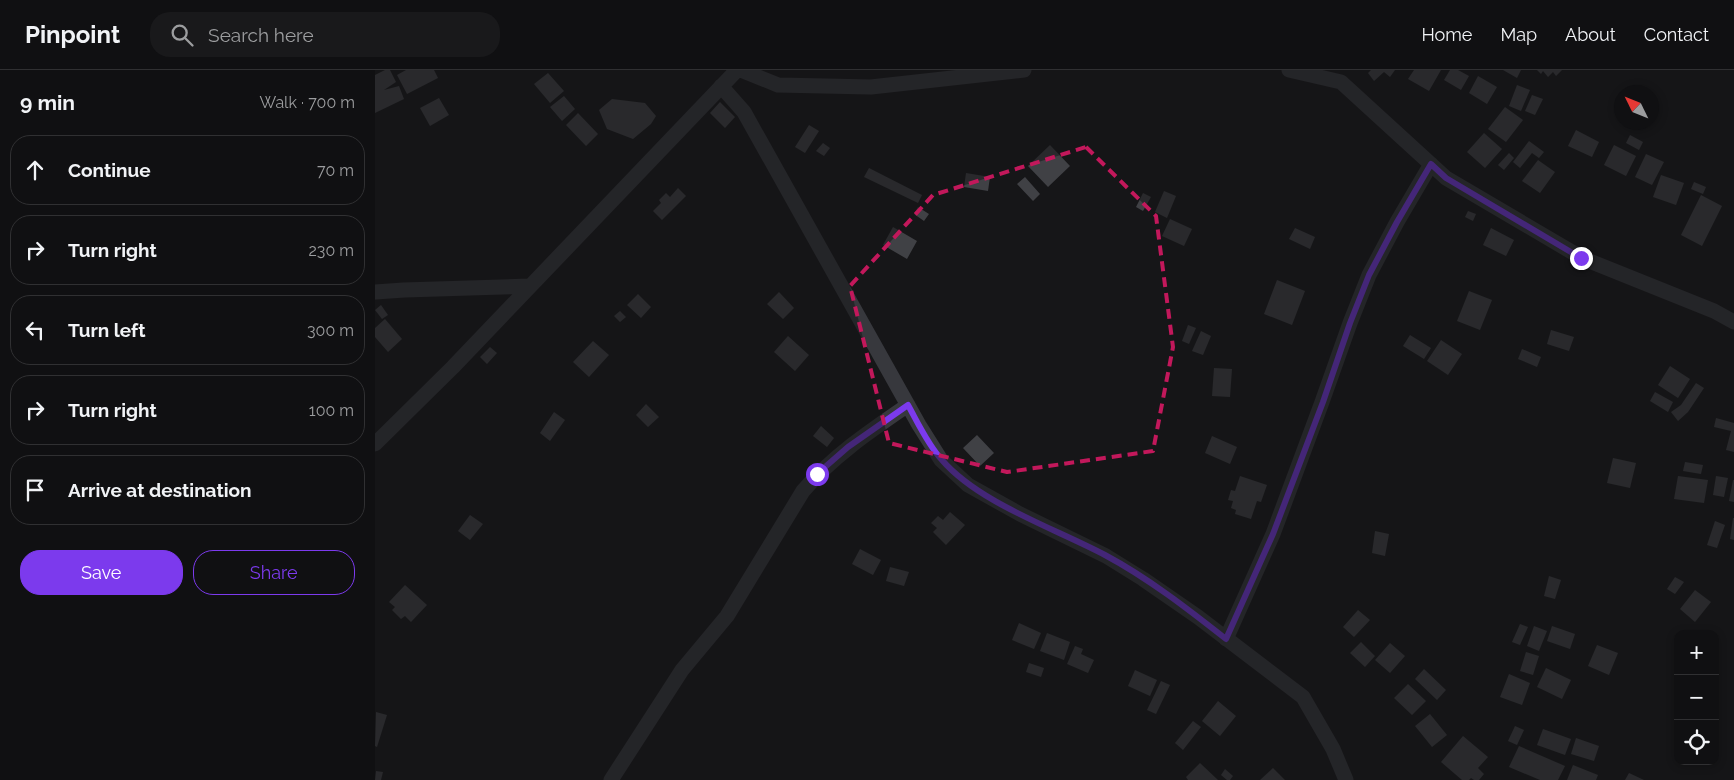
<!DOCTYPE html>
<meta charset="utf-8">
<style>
:root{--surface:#101012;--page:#19191b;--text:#f1f3f6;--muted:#9c9d9f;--line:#303032;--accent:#7c3aed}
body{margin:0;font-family:Raleway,sans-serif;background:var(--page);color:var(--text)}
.controls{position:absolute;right:15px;bottom:15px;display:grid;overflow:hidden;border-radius:10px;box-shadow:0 2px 8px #0003}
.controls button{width:45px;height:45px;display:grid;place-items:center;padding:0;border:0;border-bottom:1px solid var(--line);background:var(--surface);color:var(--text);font:25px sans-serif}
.compass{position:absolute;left:1239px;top:15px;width:45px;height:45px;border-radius:50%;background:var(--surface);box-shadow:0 2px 8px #0003;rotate:313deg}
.stop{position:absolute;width:15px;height:15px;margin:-11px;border:4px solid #7c3aed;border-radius:50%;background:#fff}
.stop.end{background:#7c3aed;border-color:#fff;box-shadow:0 1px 5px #0008}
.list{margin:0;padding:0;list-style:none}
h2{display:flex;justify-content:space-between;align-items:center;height:65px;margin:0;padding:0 20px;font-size:21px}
h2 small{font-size:16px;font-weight:400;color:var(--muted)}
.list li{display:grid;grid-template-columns:32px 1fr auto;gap:15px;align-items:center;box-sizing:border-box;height:70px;margin:0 10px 10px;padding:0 10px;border:1px solid var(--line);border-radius:20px}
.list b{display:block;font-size:19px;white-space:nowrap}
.list em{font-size:16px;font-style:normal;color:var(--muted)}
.actions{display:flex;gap:10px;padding:15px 20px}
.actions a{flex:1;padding:11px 0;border:1px solid var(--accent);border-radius:20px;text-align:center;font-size:18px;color:var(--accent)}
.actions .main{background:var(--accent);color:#fff}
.icon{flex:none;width:28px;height:28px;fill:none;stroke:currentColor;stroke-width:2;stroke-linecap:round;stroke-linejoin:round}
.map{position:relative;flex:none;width:1359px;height:710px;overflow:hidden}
header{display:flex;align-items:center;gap:30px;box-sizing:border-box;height:70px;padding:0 25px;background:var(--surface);border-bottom:1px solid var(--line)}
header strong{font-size:24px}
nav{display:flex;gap:28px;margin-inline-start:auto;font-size:18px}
.search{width:350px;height:45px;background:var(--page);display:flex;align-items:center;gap:12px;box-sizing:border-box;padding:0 18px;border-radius:20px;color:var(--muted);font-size:19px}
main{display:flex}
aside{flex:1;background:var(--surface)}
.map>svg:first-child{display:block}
</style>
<header>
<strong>Pinpoint</strong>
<div class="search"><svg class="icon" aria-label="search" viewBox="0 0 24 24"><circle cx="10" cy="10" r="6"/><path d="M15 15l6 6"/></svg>Search here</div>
<nav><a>Home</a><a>Map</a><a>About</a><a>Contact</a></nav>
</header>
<main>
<aside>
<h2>9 min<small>Walk · 700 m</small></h2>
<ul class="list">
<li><svg class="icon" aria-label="ahead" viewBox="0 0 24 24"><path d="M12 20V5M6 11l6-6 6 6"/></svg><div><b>Continue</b></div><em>70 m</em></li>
<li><svg class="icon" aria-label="right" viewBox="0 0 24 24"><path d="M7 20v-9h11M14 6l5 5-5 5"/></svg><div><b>Turn right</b></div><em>230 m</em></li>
<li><svg class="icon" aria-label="left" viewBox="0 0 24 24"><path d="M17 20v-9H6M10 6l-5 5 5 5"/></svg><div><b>Turn left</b></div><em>300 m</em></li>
<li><svg class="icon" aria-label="right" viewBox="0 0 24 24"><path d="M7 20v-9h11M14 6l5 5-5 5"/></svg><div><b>Turn right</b></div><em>100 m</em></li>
<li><svg class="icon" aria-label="arrive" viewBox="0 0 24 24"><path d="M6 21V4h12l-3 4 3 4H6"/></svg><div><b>Arrive at destination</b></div></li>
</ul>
<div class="actions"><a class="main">Save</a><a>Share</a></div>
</aside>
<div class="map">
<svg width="1359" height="710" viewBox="0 0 1359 710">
<rect width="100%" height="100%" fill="#161618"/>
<path fill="#404145" d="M10 0H15L21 12 9 20 24 16 29 29 0 43V5Z
M31 0H59L63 8 32 24 22 5Z
M996 0H1020L1015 7 1009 2 999 11 993 3Z
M1039 0H1066L1054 21 1033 9Z
M1075 0H1083L1094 6 1086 20 1069 10Z
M1128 0H1146L1142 8Z
M1162 0H1187L1181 6 1178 2 1173 7 1168 1 1166 4Z
M173 3 189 21 175 33 159 14Z
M1103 6 1122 17 1112 34 1094 23Z
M1142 15 1155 20 1146 41 1134 36Z
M1157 25 1168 29 1160 45 1150 41Z
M189 26 200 39 187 51 175 37Z
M64 28 74 45 55 56 45 38Z
M237 29 270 33 281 46 276 54 258 69 232 59 224 40Z
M345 32 360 47 350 58 335 43Z
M1130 37 1148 50 1131 72 1113 59Z
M203 43 223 64 211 76 191 55Z
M434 55 444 61 430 83 420 77Z
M1201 60 1224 72 1217 87 1193 76Z
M1109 63 1127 79 1110 98 1092 82Z
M1255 65 1268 72 1264 80 1251 73Z
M1154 71 1169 82 1164 88 1157 83 1145 98 1138 92Z
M448 73 455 78 449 86 441 81Z
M675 75 695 96 673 117 653 96Z
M1239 75 1261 86 1251 106 1229 95Z
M1134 83 1139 88 1129 100 1123 95Z
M1271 84 1289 92 1277 115 1260 107Z
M1163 90 1180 102 1165 123 1147 111Z
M494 98 547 125 543 133 489 107Z
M591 103 615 107 613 121 589 117Z
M1286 105 1309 113 1301 135 1278 127Z
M650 107 665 124 658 131 642 114Z
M1319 112 1331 117 1328 124 1316 119Z
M303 118 311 126 287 150 278 141 286 133 284 130 291 123 295 127Z
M789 121 801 126 792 148 780 142Z
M768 123 776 127 768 141 761 137Z
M1326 125 1347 136 1327 176 1306 165Z
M543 137 554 144 549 151 539 144Z
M1093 141 1101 144 1098 151 1090 147Z
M795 149 817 159 809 176 787 166Z
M518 157 542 171 532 189 508 175Z
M920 158 940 167 935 179 914 169Z
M1116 158 1139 170 1131 186 1108 175Z
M902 210 930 221 917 255 889 244Z
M1094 221 1117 230 1105 260 1082 251Z
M404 222 419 238 408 249 392 234Z
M263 224 276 237 266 248 252 235Z
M6 235 13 245 7 249 0 240Z
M245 241 251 247 245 252 239 246Z
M10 249 27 269 13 282 0 267V258Z
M813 255 821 258 814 274 807 271Z
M1176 260 1199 267 1194 281 1172 274Z
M826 261 836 266 828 285 817 281Z
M1035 265 1056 278 1049 289 1028 276Z
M413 266 434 285 420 301 399 282Z
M1066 270 1087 284 1073 305 1052 291Z
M218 271 234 285 214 307 198 292Z
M115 277 122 283 112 294 105 287Z
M1147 279 1166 287 1162 297 1143 289Z
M1295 296 1315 309 1303 328 1283 315Z
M839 298 857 299 855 327 837 326Z
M1321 313 1329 318 1313 342 1303 351 1296 342 1306 335Z
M1280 322 1298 332 1293 342 1275 331Z
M271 334 284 347 273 357 261 345Z
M179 342 190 350 175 371 165 363Z
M1341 348 1359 353V382L1351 380 1356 361 1339 357Z
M446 356 459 368 452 377 438 366Z
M602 365 619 383 605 396 588 378Z
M837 366 862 377 855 394 830 383Z
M1238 388 1261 393 1255 418 1232 413Z
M1310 392 1328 395 1326 404 1308 401Z
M865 406 892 415 886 432 882 431 876 449 860 444 861 440 856 438 858 431 853 430 856 420 860 421Z
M1303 406 1333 410 1329 433 1299 429Z
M1341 406 1353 408 1349 427 1338 425Z
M1358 410H1359V432L1354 431Z
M575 442 590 455 571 475 558 462 562 458 556 453 563 446 568 450Z
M95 445 108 454 95 470 83 461Z
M1358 448H1359V470L1355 469Z
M1340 451 1350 455 1342 478 1332 475Z
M1000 461 1014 464 1010 486 997 483Z
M485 479 506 490 498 505 477 494Z
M515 497 534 502 529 516 511 511Z
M1174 506 1186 510 1180 529 1169 526Z
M1300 507 1309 512 1300 524 1292 519Z
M30 515 52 535 36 552 30 546 26 549 17 540 20 537 14 532Z
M1320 520 1336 532 1320 552 1305 539Z
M983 540 995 550 979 567 968 557Z
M644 553 666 563 659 579 637 570Z
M1145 554 1153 557 1145 575 1137 572Z
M1159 556 1172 561 1164 581 1152 576Z
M1177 556 1200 564 1195 579 1172 571Z
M672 563 695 572 689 590 665 581Z
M986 572 1000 586 990 597 975 583Z
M1015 573 1030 586 1015 603 1000 590Z
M1222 575 1243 583 1234 605 1213 596Z
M700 576 708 579 706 584 719 590 713 603 692 594Z
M1151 582 1164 586 1158 605 1145 601Z
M654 593 669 598 666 607 651 602Z
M1171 598 1196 610 1187 629 1162 617Z
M1049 599 1071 620 1062 630 1040 609Z
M760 600 782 610 775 626 753 616Z
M1134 604 1155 613 1147 635 1125 627Z
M786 611 795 615 781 644 772 640Z
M1033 614 1051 631 1037 645 1019 628Z
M843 631 861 646 845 666 827 651Z
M1 642 12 645 2 677 0 676Z
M1055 644 1072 665 1057 677 1040 656Z
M818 651 826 657 808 680 800 673Z
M1140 656 1149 660 1142 675 1133 671Z
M1168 659 1196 669 1190 685 1162 675Z
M1088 666 1113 687 1103 698 1109 704 1104 710H1099L1096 708 1094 710H1087L1066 692Z
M1201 668 1224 676 1219 691 1196 684Z
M1144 676 1190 696 1183 710H1165L1134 697Z
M825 693 843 710H813L811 707Z
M1198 695 1223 705 1221 710H1192Z
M898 698 910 710H885Z
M850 699 858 706 855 710H852L846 705Z
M1 701 8 702 6 710H0Z
M1254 703 1269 710H1250Z"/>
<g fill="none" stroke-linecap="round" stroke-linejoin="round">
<path stroke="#37383d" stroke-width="15" d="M366 0 403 15 496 17 649 0
M914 0 966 12 1071 108 1207 188 1339 241 1359 252
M346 16 369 42 544 355 566 390 593 415 645 444 731 486 768 509 823 547 928 627 958 679 971 710
M0 222 29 220 155 216
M0 374 78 297 362 0
M851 569 898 464 947 332 975 253 994 205 1022 152 1056 94
M236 710 307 600 352 546 428 421C458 386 495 361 533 335"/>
</g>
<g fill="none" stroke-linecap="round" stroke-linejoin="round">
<path stroke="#7c3aed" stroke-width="6" d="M442 404 473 377 533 335C543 353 553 375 567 390 604 433 679 458 730 485 773 508 813 539 851 569L898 464 948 332 975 253 994 205 1022 152 1056 94 1071 108 1206 188"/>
</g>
<path d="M0 0H1359V710H0ZM711 77 781 146 798 277 778 381 632 402 514 373 475 216 558 125Z" fill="#161618" fill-opacity=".55" fill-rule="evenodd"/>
<path fill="none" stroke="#c2185b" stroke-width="4" stroke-dasharray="10 6" stroke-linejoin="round" d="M711 77 781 146 798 277 778 381 632 402 514 373 475 216 558 125Z"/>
</svg>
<div class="controls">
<button>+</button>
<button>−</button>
<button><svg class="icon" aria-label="locate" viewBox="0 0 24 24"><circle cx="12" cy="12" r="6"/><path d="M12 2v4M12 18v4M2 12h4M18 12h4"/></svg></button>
</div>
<svg class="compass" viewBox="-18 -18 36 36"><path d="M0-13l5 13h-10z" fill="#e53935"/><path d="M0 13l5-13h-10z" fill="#9c9d9f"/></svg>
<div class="stop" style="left:442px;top:404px"></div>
<div class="stop end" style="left:1206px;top:188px"></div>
</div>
</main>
